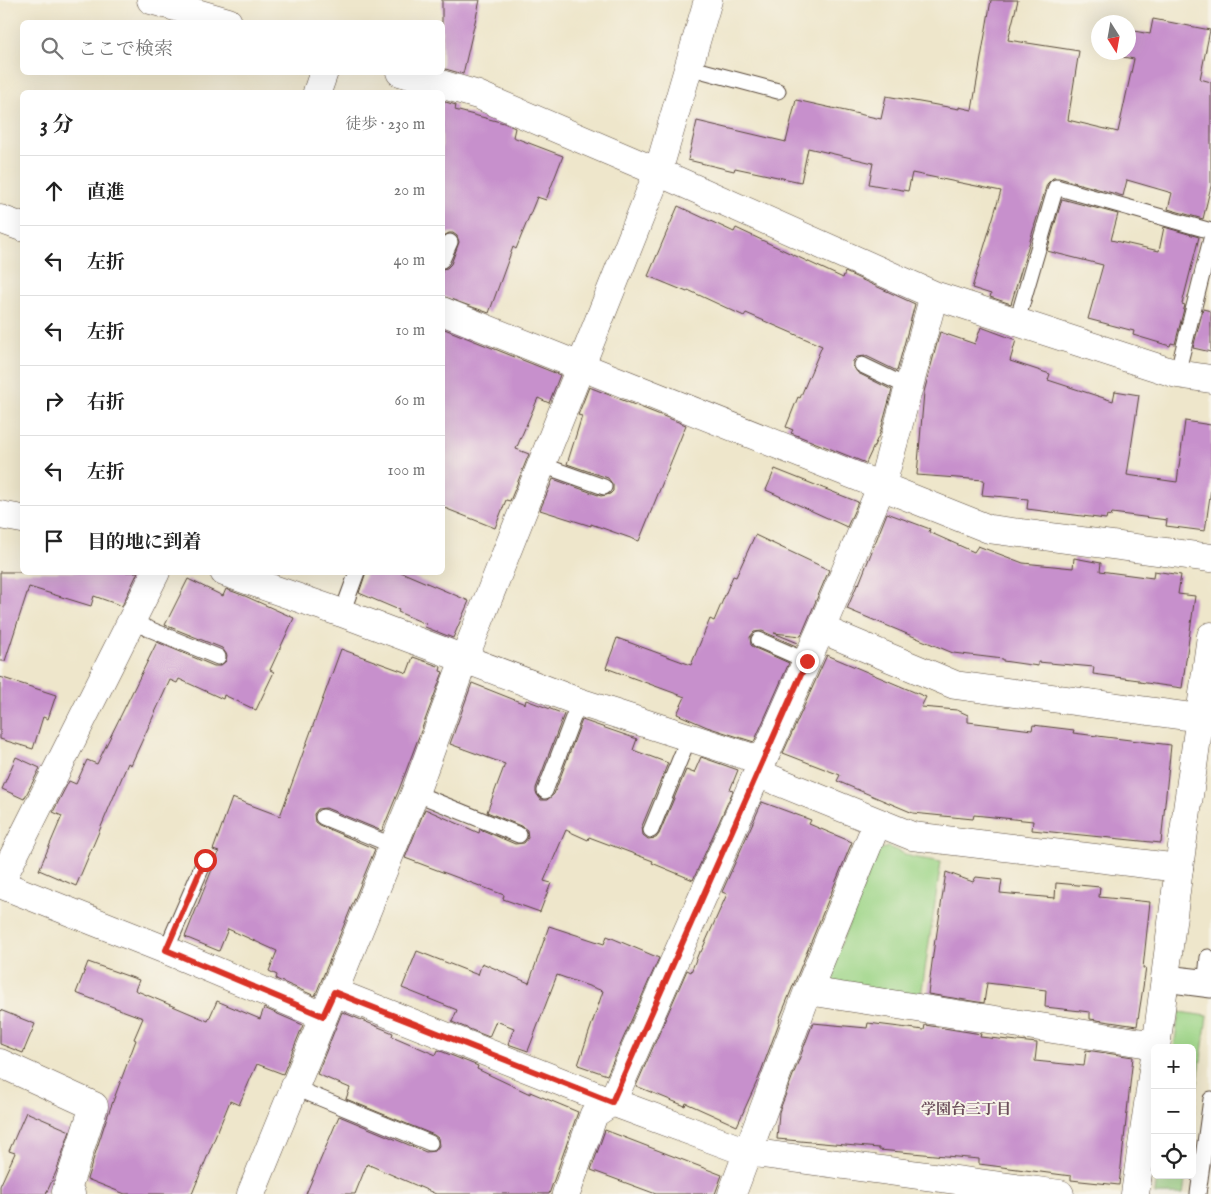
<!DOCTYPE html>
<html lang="ja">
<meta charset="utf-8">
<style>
:root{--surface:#fff;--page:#f6f6f6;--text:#222;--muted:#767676;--line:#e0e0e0}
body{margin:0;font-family:"IM FELL English","Noto Serif JP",serif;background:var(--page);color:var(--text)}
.controls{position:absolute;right:15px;bottom:15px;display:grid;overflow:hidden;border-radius:8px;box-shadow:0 5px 20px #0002}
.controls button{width:45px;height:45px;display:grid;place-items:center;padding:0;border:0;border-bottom:1px solid var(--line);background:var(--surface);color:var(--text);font:25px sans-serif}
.compass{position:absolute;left:1091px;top:15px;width:45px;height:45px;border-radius:50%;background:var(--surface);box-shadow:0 5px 20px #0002;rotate:169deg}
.stop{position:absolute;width:15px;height:15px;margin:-11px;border:4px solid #d93025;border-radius:50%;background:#fff}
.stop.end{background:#d93025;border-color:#fff;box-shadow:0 1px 5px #0008}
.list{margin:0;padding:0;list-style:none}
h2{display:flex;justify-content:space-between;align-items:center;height:65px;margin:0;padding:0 20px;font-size:21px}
h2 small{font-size:16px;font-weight:400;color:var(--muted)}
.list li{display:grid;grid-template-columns:32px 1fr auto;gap:15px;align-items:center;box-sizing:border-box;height:70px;padding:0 20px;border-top:1px solid var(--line)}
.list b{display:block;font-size:19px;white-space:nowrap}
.list em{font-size:16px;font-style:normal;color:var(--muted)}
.icon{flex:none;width:28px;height:28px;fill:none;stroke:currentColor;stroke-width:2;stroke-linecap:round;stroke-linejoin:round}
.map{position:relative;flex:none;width:1211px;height:1194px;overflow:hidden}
.search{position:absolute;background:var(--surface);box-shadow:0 5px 20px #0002;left:20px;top:20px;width:425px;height:55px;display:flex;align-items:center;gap:12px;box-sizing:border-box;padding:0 18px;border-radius:8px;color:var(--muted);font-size:19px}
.panel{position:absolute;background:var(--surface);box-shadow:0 5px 20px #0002;left:20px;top:90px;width:425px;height:485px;border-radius:8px}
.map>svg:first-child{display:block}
</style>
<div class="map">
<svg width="1211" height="1194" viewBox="0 0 1211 1194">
<rect width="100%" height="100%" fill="#f7f3e8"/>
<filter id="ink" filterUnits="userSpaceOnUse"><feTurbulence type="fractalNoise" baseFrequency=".02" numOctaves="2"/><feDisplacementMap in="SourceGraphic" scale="10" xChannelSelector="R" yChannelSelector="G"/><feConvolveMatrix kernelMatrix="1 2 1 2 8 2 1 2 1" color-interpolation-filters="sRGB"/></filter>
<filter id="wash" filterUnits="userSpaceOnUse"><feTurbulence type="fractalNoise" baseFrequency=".0096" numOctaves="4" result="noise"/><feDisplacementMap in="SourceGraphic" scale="20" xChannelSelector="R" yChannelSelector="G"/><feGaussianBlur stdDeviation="1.12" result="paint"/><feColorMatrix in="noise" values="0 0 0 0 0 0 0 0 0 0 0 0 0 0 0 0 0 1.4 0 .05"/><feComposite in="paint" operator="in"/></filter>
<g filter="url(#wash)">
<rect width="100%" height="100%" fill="#eee6cb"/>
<path fill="#9dd587" stroke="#6c8052" d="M889 847 912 857 941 862 921 996 835 984 830 973 877 850Z
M1179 1012 1207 1016 1192 1126V1048H1174Z
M1157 1175H1186L1183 1194H1155Z"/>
<g id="blocks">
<path fill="#c790cc" d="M442 0H480L463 74 442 68Z
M991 0H1018L1008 40 1079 51 1068 120 1118 132 1134 59 1123 57 1124 52H1128L1129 30 1150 34 1153 19 1210 30 1200 79 1211 82V186L1203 219 1168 209 1172 193 1127 180 1123 196 1059 178H1053L1047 184 1011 304 990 297 991 294 972 288 1001 191 912 173 908 191 869 184 873 163 808 148 801 182 735 168 734 171 688 160 697 121 786 142 796 100 881 119 886 96 959 109V107L972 110Z
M442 101 456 105 455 110 504 123 515 128 513 137 563 156 546 200 537 197 516 249 513 247 489 313 442 296V269L447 268 451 264 459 242 457 236 453 233H449L442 237Z
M1062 199 1118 214 1111 240 1159 251 1164 227 1199 237 1182 304 1185 305 1175 344 1171 343 1170 346 1133 335 1134 331 1088 319 1103 265 1047 251Z
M678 206 734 232 736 228 843 278 845 272 915 304 897 371 866 356 857 357 853 361V366L858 373 892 390 880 433 866 463 791 433 793 430 786 427 798 397 800 398 822 346 746 313 744 316 688 290 687 292 648 276Z
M1203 309 1211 311V352L1193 348Z
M981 327 1016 340 1010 361 1050 374 1048 380 1113 401 1115 391 1139 395 1127 475 1177 482 1185 421 1211 425V489L1205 531 1166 526 1167 520 1112 513 1111 516 1107 515 1106 519 1027 509 1028 499 982 495 984 480 917 475 924 392 940 332 975 344Z
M442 328 560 375 549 403 538 398 516 449 529 454 510 501 506 500 495 528 442 507Z
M589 387 686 425 639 541 591 524V526L540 510 553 479 601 496 610 494 613 491V485L608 478 567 464 582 416 578 415Z
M775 469 858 502 847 527 766 490Z
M887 513 930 529 929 532 974 552 978 546 1023 563 1073 568 1074 558 1101 563 1100 571 1153 578 1154 571 1181 575 1178 594 1195 596 1182 688 1139 682V680L1093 674 1094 667 1038 662V666L1003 661V659L953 653 847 609 858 583 859 584Z
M755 535 829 570 801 636 774 633 798 643 796 646 762 631 754 632 750 637 751 645 755 648 789 663 754 742 707 727 677 714 685 697 606 668 617 638 691 665 710 619 714 621 733 576 736 577Z
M0 572H138L122 606 94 596 91 606 29 587 5 661H0Z
M366 572H401L469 601 453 638 425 627 426 624 398 612 399 610 359 593Z
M188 579 223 596 226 589 245 596 294 618 270 670 274 672 256 710 224 695 223 699 179 679 177 683 170 680 131 765 128 763 76 886 39 870 62 816 53 812 69 781 76 784 87 760 97 764 157 642 214 666H220L226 661 227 655 222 648 165 625Z
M341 649 407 673 413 657 441 667 440 671 443 672 400 787 382 831 326 808 318 809 314 814 315 822 319 825 375 849 315 996 276 979 277 975 269 971 277 951 228 929 219 951 185 937 219 852 213 850 232 798 280 816Z
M827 655 926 697 921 707 957 710 968 715V722L1032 730 1033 725 1074 730 1073 733 1171 745 1161 843 1032 830 1033 821 974 815 973 819 913 813 837 781 840 775 783 753Z
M0 677 56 695 48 719 43 717 33 749 0 739Z
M472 683 525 704 526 700 564 714 536 788V793L541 800H547L554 794 582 720 637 739 633 750 668 763 642 826 643 835 648 839 656 838 659 834 686 770 694 773 701 757 738 770 730 790 733 791 693 880 652 863 653 861 589 837 588 840 566 830 544 881 551 883 540 912 503 899 504 895 405 858 425 809 479 833 480 829 515 844 524 843 528 838 527 830 523 827 487 812 505 764 450 744Z
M16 757 40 768 24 799 2 789Z
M762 802 811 820 809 824 852 842 779 1020H780L759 1077 737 1126 686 1103 685 1106 636 1086 687 970 691 972 699 952H701L727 894 722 892Z
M946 872 973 882 976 877 1002 880 1000 893 1055 898 1056 883 1100 887 1099 897 1150 902 1143 968H1146L1137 1026 1090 1019V1012L1045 1007 1046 990 987 983 984 1003 928 994 935 939H936Z
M549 926 604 944 607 936 659 958 607 1075 578 1065 603 991 557 975 528 1051 508 1044 514 1028 496 1021 489 1037 452 1022 457 1010 402 988 417 951 478 975 482 963 529 983Z
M88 962 139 980 135 990 208 1021 217 1001 260 1019 264 1008 303 1025 283 1074 257 1064 239 1105 230 1101 192 1194H125L87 1179 106 1120 136 1040 134 1039 143 1018 76 993Z
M0 1010 35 1024 23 1053 0 1044Z
M342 1012 393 1033 392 1036 436 1055 438 1050 478 1066 477 1069 530 1094V1092L578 1112 549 1194H436L367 1164 355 1194H306L339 1116 426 1152 435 1151 439 1146 438 1138 434 1135 346 1099 350 1088 317 1074Z
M813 1023 867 1028 868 1023 924 1030 925 1025 981 1034 980 1037 1037 1043 1035 1061 1084 1066 1086 1050 1133 1057 1119 1185 1071 1180V1176L979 1164V1159L879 1150V1148L777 1139 779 1112Z
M26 1112 70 1131 56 1172 46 1194H0V1186L15 1153 9 1151Z
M605 1130 722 1175 715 1194H656L591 1170Z"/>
</g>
</g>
<g filter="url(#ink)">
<use href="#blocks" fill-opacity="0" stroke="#564638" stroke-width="1"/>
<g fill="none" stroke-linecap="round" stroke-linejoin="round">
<defs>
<path id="service" d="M688 67 778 91
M442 260 450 242
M1017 321 1056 187 1211 231
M862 365 908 387
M1177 374 1211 239
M542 465 604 487
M342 613 357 572
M132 622 218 657
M759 640 807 661
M545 791 579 702
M415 793 519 835
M323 817 394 846
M651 830 689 737
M166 950 205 860
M1166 973 1211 978
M1206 977 1208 957
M1164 984 1211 990
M293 1087 430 1143
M1198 1194 1211 1099"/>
<path id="minor" d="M151 0 228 22
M400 72 478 95 658 172 934 295 1177 374 1211 379
M317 92 324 72
M0 219 22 227
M442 311 989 529 1211 558
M0 515 22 519
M224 572 342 613 579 702 763 761
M821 629 955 685 1200 718
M757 773 912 836 1179 868
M0 883 156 572
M0 884 166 950 323 1016
M808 991 1156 1045
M334 992 612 1102 747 1152 1060 1194
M0 1063 94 1106 66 1192 71 1194
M251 1194 415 793 464 659 658 172 708 0
M566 1194 594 1114 612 1102 821 629 882 485 934 295
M732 1194 808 991 877 823"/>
<path id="tertiary" d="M1156 1048 1179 868 1211 636
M1135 1194 1155 1056"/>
</defs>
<use href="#service" stroke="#564638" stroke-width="17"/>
<use href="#minor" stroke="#564638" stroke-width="29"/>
<use href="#tertiary" stroke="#564638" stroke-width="29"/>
<use href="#service" stroke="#fff" stroke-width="15"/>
<use href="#minor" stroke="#fff" stroke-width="28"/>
<use href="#tertiary" stroke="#fff" stroke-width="28"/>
</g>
</g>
<g fill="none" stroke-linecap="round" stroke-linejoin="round" filter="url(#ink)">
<path stroke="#d93025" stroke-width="6" d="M205 860 166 950 323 1016 334 992 612 1102 807 661"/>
</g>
<g text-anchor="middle" stroke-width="4" stroke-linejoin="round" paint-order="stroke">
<g font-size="15" font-weight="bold" fill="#6c4e5b" stroke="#f7f3e8">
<text x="966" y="1114">学園台三丁目</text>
</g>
</g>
</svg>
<div class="controls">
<button>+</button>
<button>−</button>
<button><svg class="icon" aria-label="locate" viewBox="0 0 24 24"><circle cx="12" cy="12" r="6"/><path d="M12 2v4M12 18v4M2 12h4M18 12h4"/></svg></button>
</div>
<svg class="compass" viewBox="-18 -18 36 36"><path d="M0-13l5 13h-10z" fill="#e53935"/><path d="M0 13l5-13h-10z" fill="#767676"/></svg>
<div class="stop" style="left:205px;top:860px"></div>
<div class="stop end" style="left:807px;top:661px"></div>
<div class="search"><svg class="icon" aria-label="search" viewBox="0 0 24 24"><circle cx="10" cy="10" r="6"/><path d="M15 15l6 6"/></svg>ここで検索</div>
<section class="panel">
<h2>3 分<small>徒歩 · 230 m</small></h2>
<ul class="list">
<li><svg class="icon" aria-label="ahead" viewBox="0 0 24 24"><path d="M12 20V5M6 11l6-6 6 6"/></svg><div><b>直進</b></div><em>20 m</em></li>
<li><svg class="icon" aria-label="left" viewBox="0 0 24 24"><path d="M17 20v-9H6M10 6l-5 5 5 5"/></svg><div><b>左折</b></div><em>40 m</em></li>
<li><svg class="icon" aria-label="left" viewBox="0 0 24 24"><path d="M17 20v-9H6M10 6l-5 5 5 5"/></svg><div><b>左折</b></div><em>10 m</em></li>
<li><svg class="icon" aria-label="right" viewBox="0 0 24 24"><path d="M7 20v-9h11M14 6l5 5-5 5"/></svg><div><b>右折</b></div><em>60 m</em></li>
<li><svg class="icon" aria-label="left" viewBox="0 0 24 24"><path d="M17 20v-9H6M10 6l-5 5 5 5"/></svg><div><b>左折</b></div><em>100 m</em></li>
<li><svg class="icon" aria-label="arrive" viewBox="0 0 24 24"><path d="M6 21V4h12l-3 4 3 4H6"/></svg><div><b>目的地に到着</b></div></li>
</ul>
</section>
</div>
